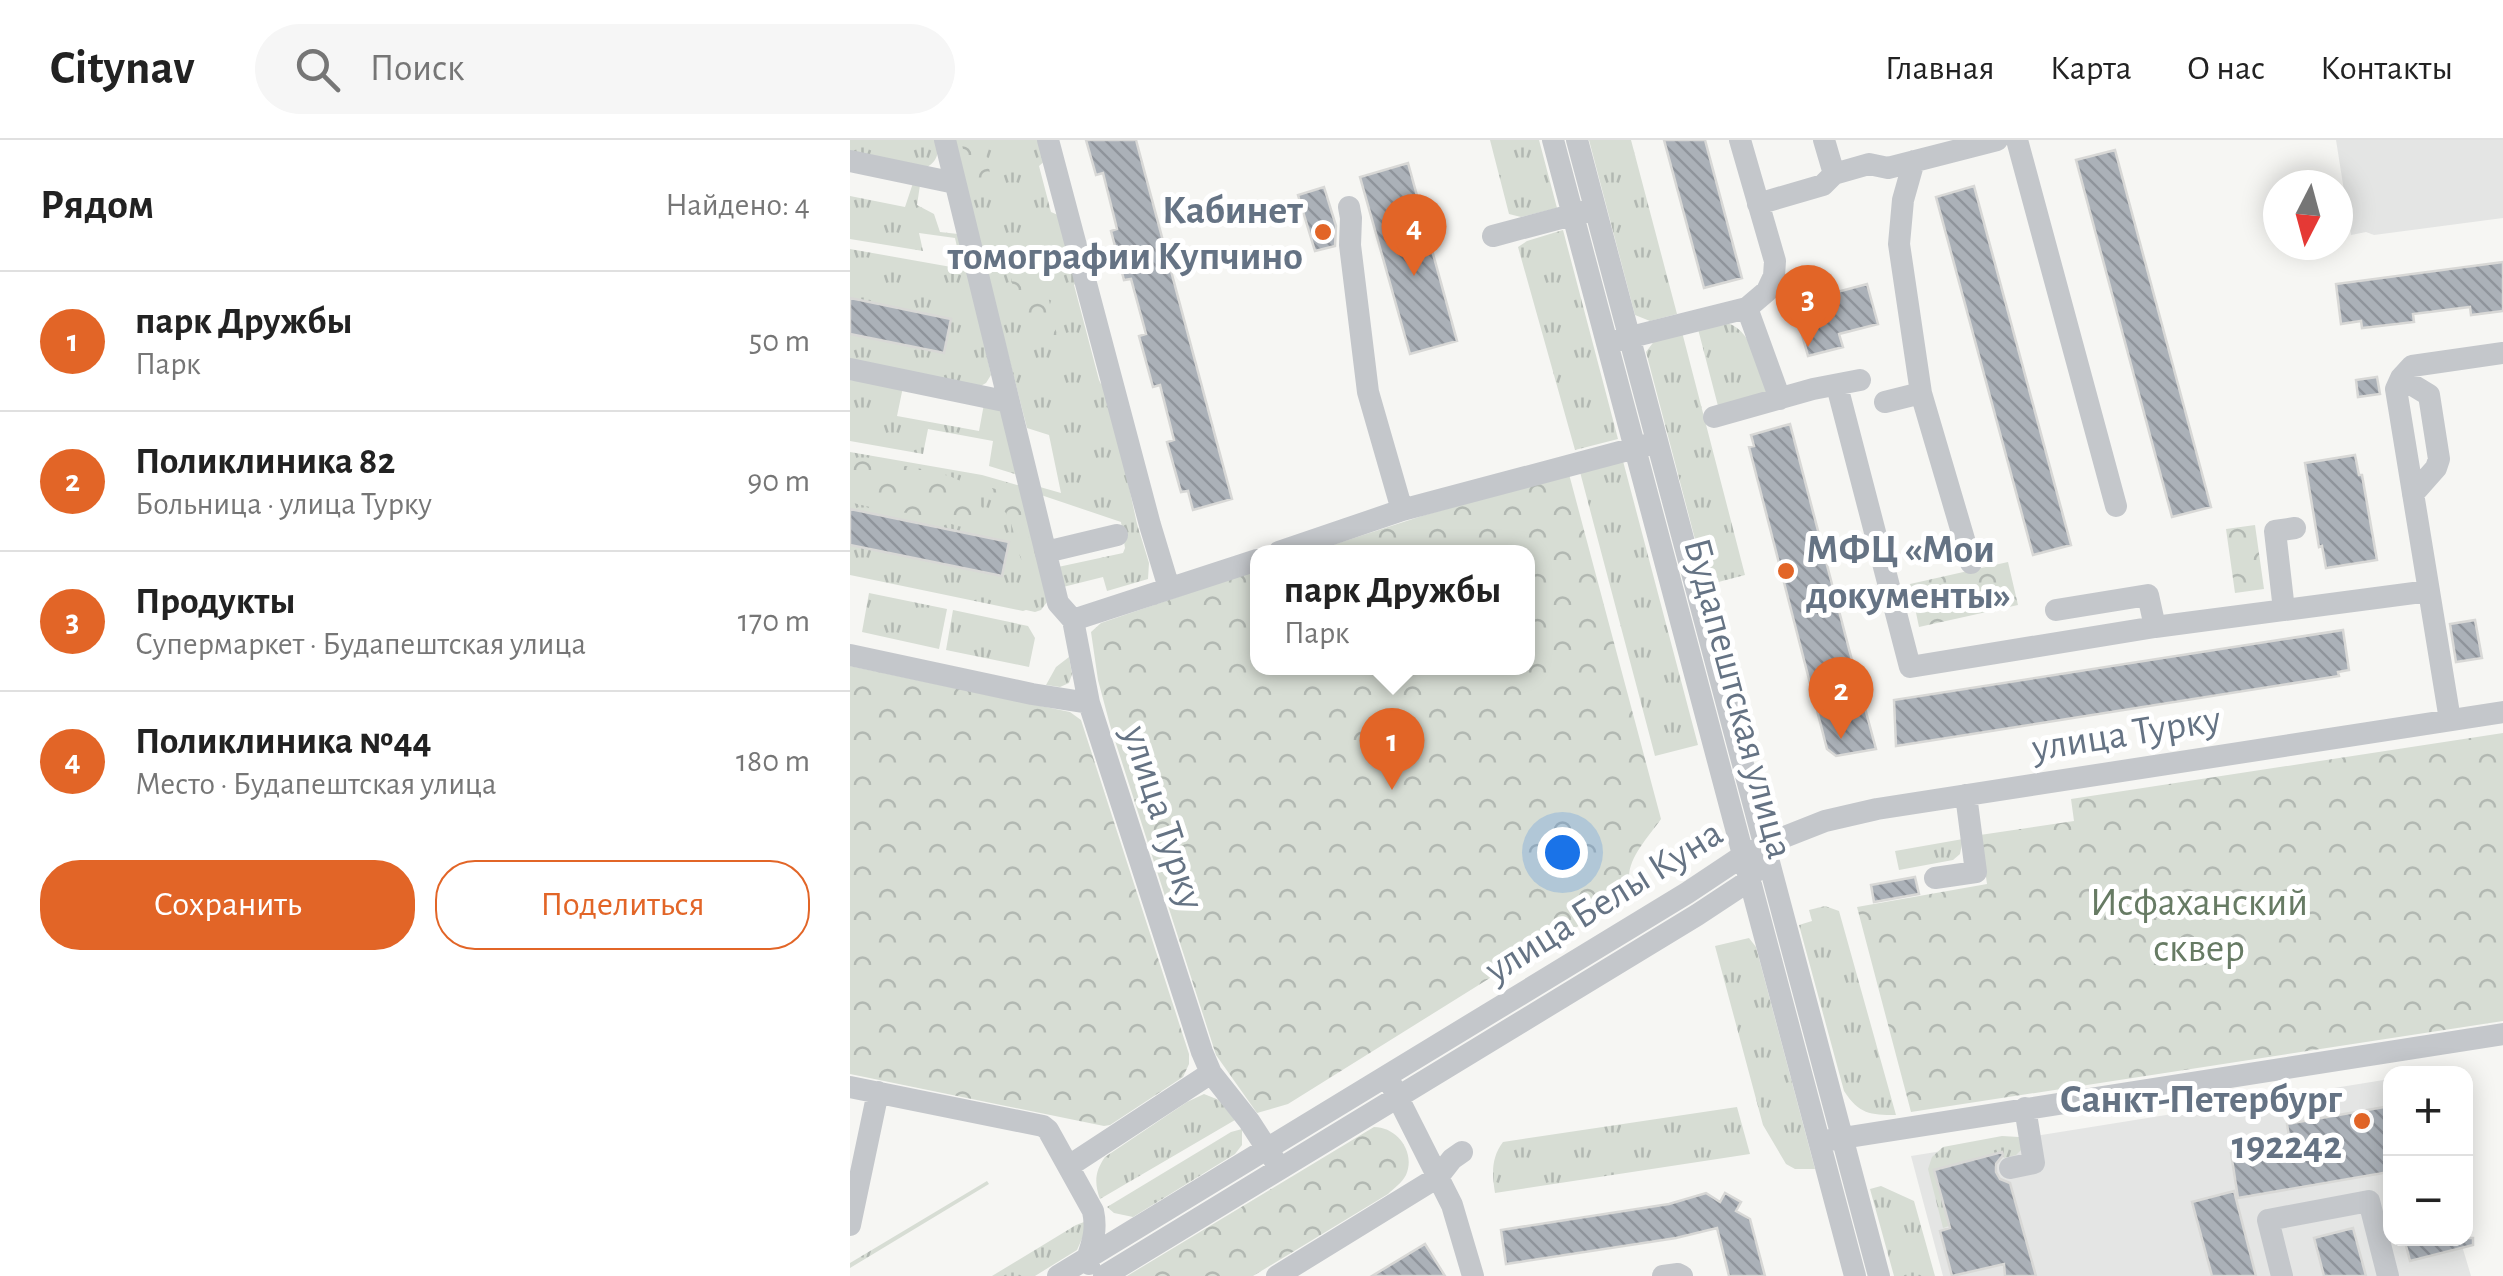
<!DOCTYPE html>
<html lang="ru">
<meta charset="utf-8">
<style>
:root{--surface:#fff;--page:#f6f6f6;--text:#222;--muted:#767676;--line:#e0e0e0;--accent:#e26527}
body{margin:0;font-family:"Alegreya Sans",sans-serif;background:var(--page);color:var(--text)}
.controls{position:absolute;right:30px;bottom:30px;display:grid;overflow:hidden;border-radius:20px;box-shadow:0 5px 25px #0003}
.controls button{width:90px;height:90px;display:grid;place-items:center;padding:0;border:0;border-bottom:2px solid var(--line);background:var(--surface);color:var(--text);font:50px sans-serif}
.compass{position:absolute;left:1413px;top:30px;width:90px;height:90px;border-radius:50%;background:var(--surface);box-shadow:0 5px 25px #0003;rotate:186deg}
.you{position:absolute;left:712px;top:712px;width:35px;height:35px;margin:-25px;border:8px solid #fff;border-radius:50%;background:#1a73e8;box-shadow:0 0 0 15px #1a73e833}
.badge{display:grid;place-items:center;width:65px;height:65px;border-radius:50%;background:var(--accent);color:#fff;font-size:32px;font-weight:700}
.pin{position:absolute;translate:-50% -82px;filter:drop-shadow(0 2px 5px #0008)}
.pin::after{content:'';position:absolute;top:52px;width:35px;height:30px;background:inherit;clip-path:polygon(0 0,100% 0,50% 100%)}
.popup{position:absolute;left:400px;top:405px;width:285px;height:130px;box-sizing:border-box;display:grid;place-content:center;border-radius:20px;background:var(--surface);filter:drop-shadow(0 2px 8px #0005);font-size:32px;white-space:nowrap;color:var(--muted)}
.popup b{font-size:38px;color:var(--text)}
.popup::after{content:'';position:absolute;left:50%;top:100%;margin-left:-20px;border:20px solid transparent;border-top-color:var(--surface)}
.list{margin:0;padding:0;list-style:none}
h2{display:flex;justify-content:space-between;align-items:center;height:130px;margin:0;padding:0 40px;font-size:42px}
h2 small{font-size:32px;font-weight:400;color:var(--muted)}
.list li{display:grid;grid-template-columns:65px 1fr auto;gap:30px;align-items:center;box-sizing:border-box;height:140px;padding:0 40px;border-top:2px solid var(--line)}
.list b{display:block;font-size:38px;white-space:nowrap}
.list p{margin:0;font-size:32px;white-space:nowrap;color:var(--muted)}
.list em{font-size:32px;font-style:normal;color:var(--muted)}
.actions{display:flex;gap:20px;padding:30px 40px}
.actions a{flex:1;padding:22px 0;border:2px solid var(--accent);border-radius:40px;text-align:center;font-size:35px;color:var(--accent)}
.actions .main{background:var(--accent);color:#fff}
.icon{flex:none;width:55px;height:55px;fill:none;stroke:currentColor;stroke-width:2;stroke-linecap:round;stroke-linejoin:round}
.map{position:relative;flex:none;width:1653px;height:1136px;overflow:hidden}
header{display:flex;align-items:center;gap:60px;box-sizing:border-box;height:140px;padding:0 50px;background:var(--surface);border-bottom:2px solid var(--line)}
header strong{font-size:48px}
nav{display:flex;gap:55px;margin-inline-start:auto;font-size:35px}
.search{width:700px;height:90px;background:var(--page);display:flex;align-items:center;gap:25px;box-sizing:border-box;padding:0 35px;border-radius:55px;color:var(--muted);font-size:38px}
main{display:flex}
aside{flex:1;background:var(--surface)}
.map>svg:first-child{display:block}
</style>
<header>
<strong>Citynav</strong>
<div class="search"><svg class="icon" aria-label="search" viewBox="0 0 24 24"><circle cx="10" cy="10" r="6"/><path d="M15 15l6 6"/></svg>Поиск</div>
<nav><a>Главная</a><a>Карта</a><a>О нас</a><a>Контакты</a></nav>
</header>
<main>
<aside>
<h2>Рядом<small>Найдено: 4</small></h2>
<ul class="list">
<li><span class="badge">1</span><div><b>парк Дружбы</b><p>Парк</p></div><em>50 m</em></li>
<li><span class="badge">2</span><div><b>Поликлиника 82</b><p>Больница · улица Турку</p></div><em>90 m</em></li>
<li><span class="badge">3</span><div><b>Продукты</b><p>Супермаркет · Будапештская улица</p></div><em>170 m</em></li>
<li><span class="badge">4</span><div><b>Поликлиника №44</b><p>Место · Будапештская улица</p></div><em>180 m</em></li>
</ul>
<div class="actions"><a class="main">Сохранить</a><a>Поделиться</a></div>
</aside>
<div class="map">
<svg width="1653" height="1136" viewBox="0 0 1653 1136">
<defs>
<pattern id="grass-tufts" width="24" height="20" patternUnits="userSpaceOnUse" patternTransform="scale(2.5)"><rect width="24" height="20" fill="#d7ddd4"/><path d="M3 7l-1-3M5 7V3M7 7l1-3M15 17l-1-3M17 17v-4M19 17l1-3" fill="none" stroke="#b2b8b2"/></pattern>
<pattern id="forest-crowns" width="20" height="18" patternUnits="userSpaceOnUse" patternTransform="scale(2.5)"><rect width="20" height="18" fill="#d7ddd4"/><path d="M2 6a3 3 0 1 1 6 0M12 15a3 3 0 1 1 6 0" fill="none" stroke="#b2b8b2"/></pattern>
<pattern id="building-back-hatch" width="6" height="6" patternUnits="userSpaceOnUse" patternTransform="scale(2.5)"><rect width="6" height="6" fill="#abb1b8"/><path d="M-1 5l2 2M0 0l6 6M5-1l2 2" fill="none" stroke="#8f949b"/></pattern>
</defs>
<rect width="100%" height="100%" fill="#f6f6f3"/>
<path fill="#e4e5e4" d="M1486 0H1653V78L1524 95 1516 92 1501 95Z
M1540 939V1098L1610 1099 1621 1136H1093L1061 1016Z"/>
<path fill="url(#grass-tufts)" d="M0 0H87C89 13 88 22 75 28L0 15Z
M103 0H191L196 20 189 26 201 72 215 78 229 140 224 145 249 240 251 244 257 245 287 384 299 423 298 439 257 451 253 437 213 447 208 427 273 413 275 408 271 382 191 355 190 347 211 353 199 295 177 288Z
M640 0H689L707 68 671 77 659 74Z
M739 0H781L827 174 800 181 785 175Z
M63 43 70 45 67 65 84 74 90 92 108 94 115 117 109 116 105 98 69 93 73 111 0 99V56L55 67Z
M713 90 768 299 725 310 668 107 677 101Z
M0 109 118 130 141 235 136 243 127 248 0 224Z
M873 182C903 187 908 228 918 253L868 266 848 189Z
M832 192 895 435 857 445 796 212 805 200Z
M0 240 53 247 47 276 129 291 134 264 150 269 168 335 139 326 143 301 78 289 73 314 0 301Z
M0 312 132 335 171 346 197 462 191 470 185 472 176 470 173 471 0 435Z
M773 321 848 605 805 616 730 332Z
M19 453 97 469 89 509 12 492Z
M103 470 178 486 185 498 179 527 96 510Z
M219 517 222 534 219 543 210 547 196 545 206 527Z
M1113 699 1110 714 1103 720 1049 730 1045 711Z
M975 766 989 771 1046 975C1020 975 1009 974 994 951L949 785 962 781 959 770Z
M899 798 906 807 965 1029H945L936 1024 913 985 865 806Z
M354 954 369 960 385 980 250 1059C244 1043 245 1031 255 1017L337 962Z
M887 967 900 1014 645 1053C642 1034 641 1018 653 1002Z
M392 989V1005L385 1014 283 1077 264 1073 257 1067 358 1006 381 992Z
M1152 996 1169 997 1172 1009 1166 1015 1154 1018 1152 1012 1084 1030 1099 1086 1093 1088 1078 1029 1082 1017 1093 1007Z
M137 1041 139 1044 0 1128V1123Z
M1031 1046 1064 1061 1085 1136H1044L1020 1049Z
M234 1082 235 1092 227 1110 185 1136H142L226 1085Z"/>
<path fill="url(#forest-crowns)" d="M111 0H133L142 42 121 46Z
M187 108 207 195 175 202 156 115Z
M0 320C26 321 99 329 118 346 125 351 135 373 137 381L129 388C107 389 101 382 81 378 55 371 26 370 0 362Z
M719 334 811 679C798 698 774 721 780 745L746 767 750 774 672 818 438 964 407 973 366 915 260 585 248 540 241 492 251 483 407 430V528H677V412H461L575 375Z
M142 348C149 350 160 353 165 359 174 370 184 413 180 425L175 427C160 401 170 379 141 358Z
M1405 385 1414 449 1385 453 1376 389Z
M1158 422 1168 465 1069 487 1060 444Z
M0 526 220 572 231 580 339 914V924L333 937 260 985 254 986 0 934Z
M1653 593V881L1061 972 1007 767 1137 744 1130 695 1224 681 1221 659Z
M524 987C547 987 566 1012 556 1035 552 1043 544 1048 538 1054L403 1136H277Z"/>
<path fill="url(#building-back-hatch)" stroke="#d8d8d6" stroke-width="2.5" d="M236 0H286L382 359 343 370 338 351 331 352 317 302 324 300 310 245 303 247 289 196 296 194 281 139 274 140 261 91 267 89 253 33 246 35Z
M814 0H855L892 138 854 148Z
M1265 10 1361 367 1322 377 1226 20Z
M558 23 607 201 560 214 510 37Z
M1124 46 1221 405 1183 415 1086 57Z
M474 47 486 86 485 106 465 111 448 55Z
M1653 122V171L1621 175 1620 167 1563 174 1564 182 1512 188 1511 181 1491 184 1486 144Z
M1017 144 1028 184 989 194 993 207 958 216 944 166 957 163V160Z
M0 158 101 179 94 213 0 194Z
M1527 237 1530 254 1508 257 1506 240Z
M940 284 999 509 1026 609 986 616 977 609 899 307 904 306 901 295Z
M1505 315 1509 335H1512L1527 420 1476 428 1472 406 1469 407 1455 323Z
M0 369 159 402 152 436 0 405Z
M1625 480 1632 518 1606 522 1600 484Z
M1493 490 1499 530 1488 532 1489 536 1046 606 1044 560Z
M1065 737 1069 754 1024 762 1021 745Z
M1540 966V1012L1536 1013 1539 1032 1388 1058 1381 1013 1440 1003 1437 984Z
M1152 1012 1153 1015 1146 1024V1032L1150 1039 1160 1043 1186 1136H1155L1154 1124 1102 1136 1090 1091 1100 1088 1084 1030Z
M1384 1051 1406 1136H1362L1342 1062Z
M856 1053 870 1062 875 1053 891 1062 886 1071 900 1079 915 1136H879L867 1088 826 1098 656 1124 651 1090 819 1064Z
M1503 1088 1516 1136H1474L1464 1098Z
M1554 1098H1623V1105L1560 1121Z
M575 1104 595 1136H522Z"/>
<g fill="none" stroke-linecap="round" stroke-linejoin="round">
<path stroke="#c4c7cb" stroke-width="22" d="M95 0 208 463 223 480
M198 0 300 385 319 448
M703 0 1005 1136
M727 0 1029 1136
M974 0 984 34
M1167 0 1266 366
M0 21 105 43
M1064 21 1053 60 1049 104 1071 253 1121 423
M908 64 973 45 984 34 1019 24 1038 28 1147 0
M499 67 501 78 500 105 518 252 552 370
M643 96 737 71
M897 168 930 259
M765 201 897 168 917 151 924 136 925 121 890 0
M0 229 159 262
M1551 238 1579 255 1589 319 1586 328 1563 354
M987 246 1060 527 1305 487 1579 451
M1035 262 1071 253
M864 277 963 249 1010 240
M196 412 267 395
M429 412 552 370 800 304
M407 420 223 480 239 563 352 912 361 933 399 981 425 1021
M1206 470 1298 455 1305 487
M1434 470 1425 391 1445 388
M0 515 182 554 239 563
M1600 580 1546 249 1551 238 1562 226 1653 213
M1085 738 1126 732 1116 655
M541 944 602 1065 623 1136
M0 947 193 986 198 990 243 1071C247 1089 243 1102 237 1119L239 1124
M980 1000 1653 894
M219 1026 361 933
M1160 1028 1184 1023 1175 968
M0 1085 28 952
M208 1136 837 753 894 715 914 705 975 681 1027 669 1653 572
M254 1136 847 775 900 740 905 727
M427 1136 588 1037 602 1019 612 1012
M813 1136 828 1134 832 1136
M1432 1136 1418 1080 1519 1061 1538 1136"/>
</g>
<g fill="#e26527" stroke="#fff" stroke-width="4">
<circle cx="473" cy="92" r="10"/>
<circle cx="936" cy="431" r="10"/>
<circle cx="1512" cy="981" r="10"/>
</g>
<g text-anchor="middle" stroke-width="10" stroke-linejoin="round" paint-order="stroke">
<g font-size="40" font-weight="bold" fill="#657384" stroke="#fff" text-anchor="end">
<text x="453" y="83">Кабинет<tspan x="453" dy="46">томографии Купчино</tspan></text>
<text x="956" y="422" text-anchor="start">МФЦ «Мои<tspan x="956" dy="46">документы»</tspan></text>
<text x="1492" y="972">Санкт-Петербург<tspan x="1492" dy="46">192242</tspan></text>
</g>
<g font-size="40" fill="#657384" stroke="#fff">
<text transform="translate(890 558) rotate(75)" y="14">Будапештская улица</text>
<text transform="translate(1276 592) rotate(-9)" y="14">улица Турку</text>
<text transform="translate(315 677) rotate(72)" y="14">улица Турку</text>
<text transform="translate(753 760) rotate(-32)" y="14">улица Белы Куна</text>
</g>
<g font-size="40" fill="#677b64" stroke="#fff">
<text x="1349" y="775">Исфаханский<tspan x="1349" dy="46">сквер</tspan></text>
</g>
</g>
</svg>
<div class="controls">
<button>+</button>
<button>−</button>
</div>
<svg class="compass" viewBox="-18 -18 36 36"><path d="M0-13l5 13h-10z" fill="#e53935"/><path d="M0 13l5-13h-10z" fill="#767676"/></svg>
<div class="you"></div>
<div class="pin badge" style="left:542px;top:650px">1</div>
<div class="popup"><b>парк Дружбы</b>Парк</div>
<div class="pin badge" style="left:991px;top:599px">2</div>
<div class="pin badge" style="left:958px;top:207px">3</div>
<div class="pin badge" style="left:564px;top:136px">4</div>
</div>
</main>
